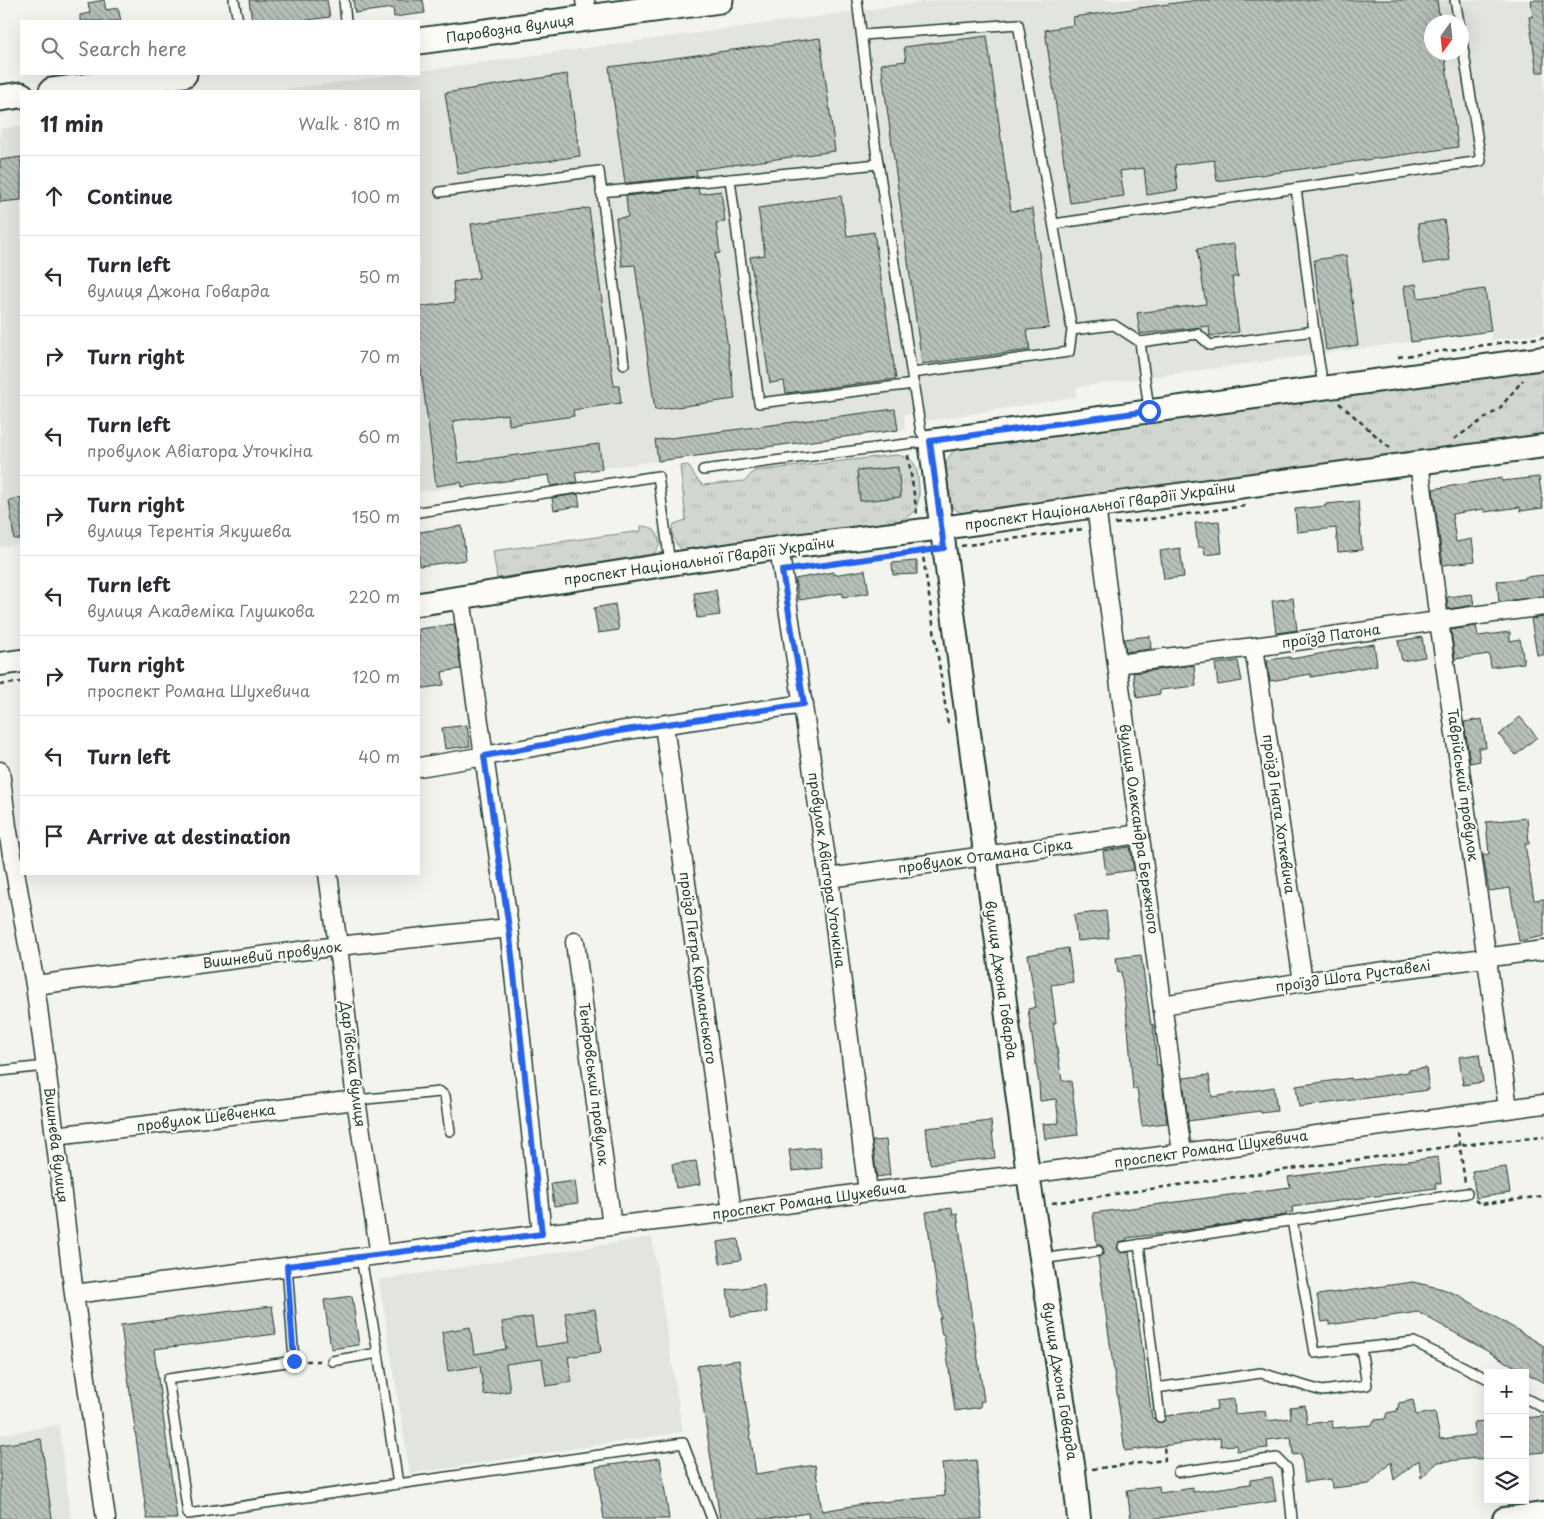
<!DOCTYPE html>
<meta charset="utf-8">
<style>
:root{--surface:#fff;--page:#f2f2f3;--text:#2b2b33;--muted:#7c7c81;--line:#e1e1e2}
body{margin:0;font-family:"Playpen Sans",sans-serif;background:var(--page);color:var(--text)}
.controls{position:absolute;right:15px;bottom:15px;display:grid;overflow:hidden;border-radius:0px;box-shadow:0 5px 20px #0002}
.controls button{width:45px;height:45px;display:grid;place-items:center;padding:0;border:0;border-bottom:1px solid var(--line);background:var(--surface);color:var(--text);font:25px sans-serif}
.compass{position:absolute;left:1424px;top:15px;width:45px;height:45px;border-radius:50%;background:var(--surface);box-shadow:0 5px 20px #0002;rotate:195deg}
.stop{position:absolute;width:15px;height:15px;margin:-11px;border:4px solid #2563eb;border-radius:50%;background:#fff}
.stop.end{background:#2563eb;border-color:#fff;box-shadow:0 1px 5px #0008}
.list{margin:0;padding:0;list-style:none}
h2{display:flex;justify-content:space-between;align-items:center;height:65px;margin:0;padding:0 20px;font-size:21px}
h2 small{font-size:16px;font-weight:400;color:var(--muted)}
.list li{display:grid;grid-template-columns:32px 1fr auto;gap:15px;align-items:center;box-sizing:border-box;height:80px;padding:0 20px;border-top:1px solid var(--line)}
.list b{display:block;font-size:19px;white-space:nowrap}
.list p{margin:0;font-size:16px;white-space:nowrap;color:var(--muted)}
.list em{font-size:16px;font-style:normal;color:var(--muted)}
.icon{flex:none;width:28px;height:28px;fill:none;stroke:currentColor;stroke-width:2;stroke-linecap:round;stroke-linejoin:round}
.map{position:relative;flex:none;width:1544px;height:1519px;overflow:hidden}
.search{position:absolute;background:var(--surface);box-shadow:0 5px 20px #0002;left:20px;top:20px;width:400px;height:55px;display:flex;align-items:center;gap:12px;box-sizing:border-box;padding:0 18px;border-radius:0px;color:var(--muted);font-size:19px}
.panel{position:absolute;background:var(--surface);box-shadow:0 5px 20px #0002;left:20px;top:90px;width:400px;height:785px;border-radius:0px}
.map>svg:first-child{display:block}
</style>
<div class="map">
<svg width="1544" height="1519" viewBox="0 0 1544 1519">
<defs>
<pattern id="grass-tufts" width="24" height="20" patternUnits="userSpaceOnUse" patternTransform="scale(1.25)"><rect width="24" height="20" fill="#d1d6d1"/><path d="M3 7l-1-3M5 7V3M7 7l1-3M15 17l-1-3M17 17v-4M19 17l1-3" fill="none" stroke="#b3b9b4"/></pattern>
<pattern id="building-back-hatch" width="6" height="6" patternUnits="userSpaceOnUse" patternTransform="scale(1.25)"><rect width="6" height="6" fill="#b9c1bb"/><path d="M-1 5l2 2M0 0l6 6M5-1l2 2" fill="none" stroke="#969e99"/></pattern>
</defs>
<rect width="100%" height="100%" fill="#f4f4ef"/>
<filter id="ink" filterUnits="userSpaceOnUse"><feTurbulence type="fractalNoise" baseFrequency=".02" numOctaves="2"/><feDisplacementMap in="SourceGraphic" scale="10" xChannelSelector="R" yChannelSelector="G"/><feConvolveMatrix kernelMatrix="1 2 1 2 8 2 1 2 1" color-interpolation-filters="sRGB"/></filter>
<g filter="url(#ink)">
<path fill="#e2e5df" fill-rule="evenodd" d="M938 0H1544V333L1492 340 1490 331 1076 387V397L926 421 923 411 904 415 905 429 419 492V91H273L400 74H419V71ZM1432 22H1462V52H1432Z
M21 126V544L0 547V129Z
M652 1237 683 1432 410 1474 379 1280Z
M59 1425 71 1519H0V1435Z"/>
<path fill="url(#grass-tufts)" stroke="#788a82" d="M1544 366V437L966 515C961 513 957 511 953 507 943 494 941 467 951 454 953 450 957 449 961 447Z
M895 455C901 456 906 456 911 460 916 464 917 471 918 478 921 501 919 515 895 522L687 553C676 546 669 537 674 524L686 520 680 466 688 465 696 478 703 485 745 481 754 471Z
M641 526C655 526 658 533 660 545L652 557 497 578 493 551 641 531Z"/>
<path fill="url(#building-back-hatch)" stroke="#1f3d34" d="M104 0 106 10 118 8 121 21H80V15L90 13 88 3Z
M249 0H327L330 17 300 21H252Z
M353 0H423L425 13 394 17 393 8 355 13Z
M1198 0H1437L1440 22H1432V52H1444L1458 147 1217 181 1214 160 1175 165 1178 190 1147 195 1144 168 1120 171 1124 196 1070 203 1045 30 1074 25 1073 17Z
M1531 0H1544V72H1537L1529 17 1533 16Z
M987 36 1011 211 1033 209 1049 328 1027 330 1030 350 922 364 881 64 906 61 904 47Z
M820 38 835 151 696 170 697 176 625 183 609 67Z
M567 74 580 156 458 174 445 93Z
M21 157V200L0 202V160Z
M698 188 699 194 721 191 725 222 716 223 720 253 715 254 735 399 655 410 635 265 622 266 616 218 628 217 626 196Z
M841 196 847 236 874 232 896 379 786 393 784 381 770 383 750 257 765 255 758 208Z
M589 208 614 386H619L621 403 573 410 574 416 509 425 508 414 453 421 458 463 599 444 602 469 575 472 577 482 551 486 549 475 462 487 461 482 436 486 419 354V307L455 302 453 282 479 278 471 224Z
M1444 220 1450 260 1423 264 1418 224Z
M1234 244 1238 277H1232L1239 332 1210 336 1209 326 1140 334 1137 313 1206 304 1197 249Z
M1346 255 1358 345 1326 350 1314 260Z
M1416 284 1418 298 1485 289 1491 331 1411 342 1404 286Z
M895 409 898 430 658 461 655 440Z
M898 467 901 497 860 501 857 471Z
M1539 477 1543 508 1520 511V507L1485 512 1484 509 1452 514 1456 542 1472 539 1475 561 1443 565 1433 489 1502 478V481Z
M578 494 580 506 554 510 552 498Z
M21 498V539H14L9 500Z
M1358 501 1362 550 1338 552 1336 528 1297 532 1295 509 1326 506V504Z
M1219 521 1222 553 1205 555 1204 547H1198L1195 523Z
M462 526 466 560 419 566V532Z
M1180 548 1184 577 1164 579 1160 551Z
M917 561V574L893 575 892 563Z
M865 570 869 593 843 597V593L799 600 795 579 833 572V575Z
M1544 575V596L1499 602 1497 581 1525 579V577Z
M716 590 720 615 697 618 694 593Z
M1472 594 1474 605 1448 609 1447 597Z
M1293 598 1297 630 1276 633 1272 601Z
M615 604 619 630 598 633 594 608Z
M1544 617V655H1537L1531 619Z
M454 624 461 669 442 672 444 685 419 689V629Z
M1476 626 1478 636 1510 632V641L1520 639 1524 663 1491 667 1489 654 1455 659 1451 630Z
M1150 636 1151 649 1126 652 1124 639Z
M1422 637 1425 657 1402 661 1398 641Z
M1374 644 1377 665 1311 677V674L1270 681 1267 660 1290 657 1291 659Z
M1238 661 1242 681 1218 685 1215 664Z
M1194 665 1196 686 1160 690V694L1137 698 1133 673Z
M1520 717 1537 737 1516 755 1499 735Z
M1482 719 1486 748H1478L1480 761 1470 763 1464 722Z
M467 725 470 746 445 749 442 728Z
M1527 818 1529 844H1525L1534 900 1544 899V936L1519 941 1510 888 1489 891 1483 855 1489 854 1486 822Z
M1130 847 1134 870 1106 874 1103 851Z
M1106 911 1109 938 1077 941 1074 915Z
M1068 948 1073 982 1051 985 1056 1023H1053L1062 1081H1071L1078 1135 1045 1139 1043 1124 1059 1123 1056 1099 1040 1101 1039 1084 1028 1009 1036 1007 1028 955Z
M1141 955 1151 1025 1153 1024 1157 1065H1160L1167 1123 1142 1126 1137 1088 1133 1089 1128 1027 1121 972 1118 973 1116 958Z
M1479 1054 1483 1082 1463 1085 1459 1057Z
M1426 1068 1429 1090 1299 1107 1296 1086 1351 1078 1352 1080 1409 1072 1408 1070Z
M1209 1075 1212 1097 1274 1087 1277 1111 1261 1113 1260 1111 1188 1121 1183 1078Z
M991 1121 995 1158 930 1164 926 1128Z
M886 1140 890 1175 877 1177 872 1141Z
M820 1147 822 1168 792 1171 789 1150Z
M1438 1157 1441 1183 1435 1184 1436 1188 1292 1207 1293 1212 1286 1213V1215L1198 1229 1127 1238V1240L1119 1242 1117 1248 1121 1253 1129 1252 1152 1418H1154L1157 1422H1163L1166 1416 1217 1409 1216 1401 1234 1399 1235 1414 1265 1411 1267 1421 1291 1418 1290 1407 1305 1405 1307 1424 1332 1421 1333 1428 1372 1425 1374 1420 1385 1419 1387 1413 1397 1411 1399 1403 1413 1400 1416 1415 1435 1412 1440 1439 1475 1435 1473 1423 1488 1422V1458L1477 1459V1458L1438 1462 1421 1478 1419 1460 1394 1480 1391 1462 1369 1484 1332 1488 1331 1479 1305 1482 1301 1454 1293 1455 1291 1437 1267 1440 1268 1448 1237 1451 1236 1445 1221 1446 1220 1438 1125 1451 1098 1257 1104 1254V1250L1101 1245H1097L1093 1213 1290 1187 1288 1177Z
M696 1161 700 1184 676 1188 672 1164Z
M1506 1167 1510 1193 1476 1198 1472 1171Z
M575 1181 578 1203 554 1206 551 1184Z
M952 1208 953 1214 957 1213 984 1401 980 1402 981 1407 955 1411 944 1335H942L939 1318H941L926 1212Z
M738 1239 741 1260 720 1263 717 1242Z
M1413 1282 1443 1289 1460 1296 1544 1346V1383L1418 1312 1329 1325V1321L1322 1322 1317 1295Z
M764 1285 767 1312 731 1316 727 1290Z
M352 1296 359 1345 331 1349 324 1300Z
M272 1306 276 1334 154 1349 177 1519H147L121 1325Z
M595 1309 601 1352 568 1357 572 1382 546 1386 542 1359 506 1364 510 1391 484 1395 480 1366 448 1371 442 1332 470 1327 474 1354 506 1349 502 1322 532 1317 536 1347 570 1342 565 1313Z
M739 1360 756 1474 815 1465 822 1511 870 1503 945 1496 942 1463 976 1460 982 1519H809L808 1513 770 1519H720L697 1366Z
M1544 1416V1452L1525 1454V1418Z
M41 1439 52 1519H0V1445Z
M660 1458 669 1519H604L596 1467Z
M1272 1477 1276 1501 1152 1519H1131L1127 1490 1159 1486 1160 1493 1193 1488V1492L1250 1484V1480Z"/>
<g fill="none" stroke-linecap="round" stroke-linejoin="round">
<defs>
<path id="service" d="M234 0 238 21
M344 0 346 21
M857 0 876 150 921 432 930 441
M1455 0 1459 22
M862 35 1018 24 1072 330 1069 352 912 373
M730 179 759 403 914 384
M440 192 599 171 624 364
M601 192 878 164
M1054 224 1481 161 1462 41
M1072 330 1114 325 1140 342 1149 410
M1314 331 1323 386
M1140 342 1198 334 1210 345 1314 331 1296 188
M703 470 930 441
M419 512 658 476 670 564
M0 1071 45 1066
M356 1100 440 1092 445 1096 450 1131
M1292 1220 1315 1353 1414 1342 1488 1379
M1139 1244 1160 1417
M1123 1247 1467 1193
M361 1258 378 1353 398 1484 683 1443 712 1519
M1041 1259 1098 1251
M287 1266 294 1361 168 1379 188 1514 398 1484
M332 1361 378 1353
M1156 1388 1261 1373 1322 1391 1367 1385 1361 1348
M1525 1398 1544 1408
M1178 1472 1277 1458 1287 1468 1292 1519"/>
<path id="minor" d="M585 0 588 18
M1419 462 1439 621 1508 1108
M1096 506 1182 1153
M779 548 829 878 868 1192
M461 598 509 928 542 1234
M1254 647 1303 982
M1117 664 1254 647 1544 606
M664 725 732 1212
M419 767 485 756 619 731 804 704
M0 771 7 826 35 985 55 1136 74 1294 106 1519
M328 874 338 946 356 1100 380 1255
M829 878 1140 834
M575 942 612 1226
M35 985 338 946 509 928
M1163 1005 1303 982 1544 950
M55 1136 356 1100
M74 1294 542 1234 732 1212 868 1192 1028 1174 1544 1104"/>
<path id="tertiary" d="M419 604 670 564 779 548 942 528 1096 506 1544 446
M0 664 21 661
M1079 1519 1074 1471 1028 1174 930 441 1544 358
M1504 1519 1544 1514"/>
<path id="secondary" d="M419 41 720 0
M52 91 184 74
M0 98 21 95"/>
</defs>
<use href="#service" stroke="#1f3d34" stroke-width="12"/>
<use href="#minor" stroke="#1f3d34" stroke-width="21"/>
<use href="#tertiary" stroke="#1f3d34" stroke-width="26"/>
<use href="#secondary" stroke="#1f3d34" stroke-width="29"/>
<path stroke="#1f3d34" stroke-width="2.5" stroke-dasharray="5 4" stroke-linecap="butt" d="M1398 357 1544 337
M1339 403 1390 448
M1454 439 1499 409 1523 380
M908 455 917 514
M1115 524 1245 506
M961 546 1084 529
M922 549 948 724
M798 569 924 552
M0 685 21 682
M1458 1132 1465 1183
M1475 1200 1480 1204 1544 1196
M1052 1203 1460 1145 1544 1137
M306 1361H320
M1092 1469 1165 1460 1164 1445"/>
<use href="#service" stroke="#fdfcf7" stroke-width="9"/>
<use href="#minor" stroke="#fdfcf7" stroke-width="18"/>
<use href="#tertiary" stroke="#fdfcf7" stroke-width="22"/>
<use href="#secondary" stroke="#fdfcf7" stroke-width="25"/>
</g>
</g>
<g fill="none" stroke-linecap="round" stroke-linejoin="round" filter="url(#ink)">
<path stroke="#2563eb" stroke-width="6" d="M294 1361 287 1266 542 1234 509 928 484 756 619 731 804 704 782 571 944 548 930 441 1149 411"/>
</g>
<g text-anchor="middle" stroke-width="4" stroke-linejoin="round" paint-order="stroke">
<g font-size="14" fill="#1f3d34" stroke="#fdfcf7">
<text transform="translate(510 29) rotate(-8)" y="5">Паровозна вулиця</text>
<text transform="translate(1100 506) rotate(-8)" y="5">проспект Національної Гвардії України</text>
<text transform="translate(699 561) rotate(-8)" y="5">проспект Національної Гвардії України</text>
<text transform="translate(1331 636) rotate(-8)" y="5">проїзд Патона</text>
<text transform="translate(1463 785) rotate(82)" y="5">Таврійський провулок</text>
<text transform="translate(1279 814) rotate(82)" y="5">проїзд Гната Хоткевича</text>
<text transform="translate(1139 829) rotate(82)" y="5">вулиця Олександра Бережного</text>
<text transform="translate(985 856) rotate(-8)" y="5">провулок Отамана Сірка</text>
<text transform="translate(827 870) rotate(82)" y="5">провулок Авіатора Уточкіна</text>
<text transform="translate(272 955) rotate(-7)" y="5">Вишневий провулок</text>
<text transform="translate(698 968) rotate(82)" y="5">проїзд Петра Карманського</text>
<text transform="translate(1353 976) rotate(-8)" y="5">проїзд Шота Руставелі</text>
<text transform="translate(1001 980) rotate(82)" y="5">вулиця Джона Говарда</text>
<text transform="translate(353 1064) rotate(83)" y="5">Дар'ївська вулиця</text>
<text transform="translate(594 1084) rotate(83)" y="5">Тендровський провулок</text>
<text transform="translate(206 1118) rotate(-7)" y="5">провулок Шевченка</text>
<text transform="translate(56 1145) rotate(83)" y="5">Вишнева вулиця</text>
<text transform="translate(1211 1149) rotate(-8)" y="5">проспект Романа Шухевича</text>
<text transform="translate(809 1201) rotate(-8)" y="5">проспект Романа Шухевича</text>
<text transform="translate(1060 1381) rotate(81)" y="5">вулиця Джона Говарда</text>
</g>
</g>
</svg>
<div class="controls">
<button>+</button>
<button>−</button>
<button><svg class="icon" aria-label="layers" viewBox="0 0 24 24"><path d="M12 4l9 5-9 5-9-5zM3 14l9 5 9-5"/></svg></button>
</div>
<svg class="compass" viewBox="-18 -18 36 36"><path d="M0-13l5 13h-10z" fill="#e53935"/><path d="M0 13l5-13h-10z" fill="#7c7c81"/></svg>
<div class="stop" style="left:1149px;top:411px"></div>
<div class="stop end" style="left:294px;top:1361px"></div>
<div class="search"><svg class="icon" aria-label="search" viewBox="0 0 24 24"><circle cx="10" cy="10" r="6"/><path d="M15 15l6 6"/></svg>Search here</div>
<section class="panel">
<h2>11 min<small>Walk · 810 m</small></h2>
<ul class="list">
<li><svg class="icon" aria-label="ahead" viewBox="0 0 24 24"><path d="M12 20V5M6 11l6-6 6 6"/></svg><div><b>Continue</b></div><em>100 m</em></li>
<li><svg class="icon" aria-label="left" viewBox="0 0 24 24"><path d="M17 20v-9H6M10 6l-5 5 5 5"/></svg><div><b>Turn left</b><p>вулиця Джона Говарда</p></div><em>50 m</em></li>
<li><svg class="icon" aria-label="right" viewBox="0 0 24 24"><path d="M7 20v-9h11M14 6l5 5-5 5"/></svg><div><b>Turn right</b></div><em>70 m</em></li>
<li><svg class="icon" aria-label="left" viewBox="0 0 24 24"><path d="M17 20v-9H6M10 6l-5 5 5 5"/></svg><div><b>Turn left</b><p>провулок Авіатора Уточкіна</p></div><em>60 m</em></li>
<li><svg class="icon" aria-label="right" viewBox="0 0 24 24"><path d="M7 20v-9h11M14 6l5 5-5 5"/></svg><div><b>Turn right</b><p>вулиця Терентія Якушева</p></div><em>150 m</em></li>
<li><svg class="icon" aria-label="left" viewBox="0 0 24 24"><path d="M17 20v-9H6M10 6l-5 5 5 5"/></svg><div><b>Turn left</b><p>вулиця Академіка Глушкова</p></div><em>220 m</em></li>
<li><svg class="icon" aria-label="right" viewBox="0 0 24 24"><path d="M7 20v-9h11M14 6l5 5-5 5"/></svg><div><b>Turn right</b><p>проспект Романа Шухевича</p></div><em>120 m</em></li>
<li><svg class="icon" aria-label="left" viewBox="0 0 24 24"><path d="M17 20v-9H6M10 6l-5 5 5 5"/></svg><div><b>Turn left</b></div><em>40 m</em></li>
<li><svg class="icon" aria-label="arrive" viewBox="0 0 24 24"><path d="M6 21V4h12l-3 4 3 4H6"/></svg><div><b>Arrive at destination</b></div></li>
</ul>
</section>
</div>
